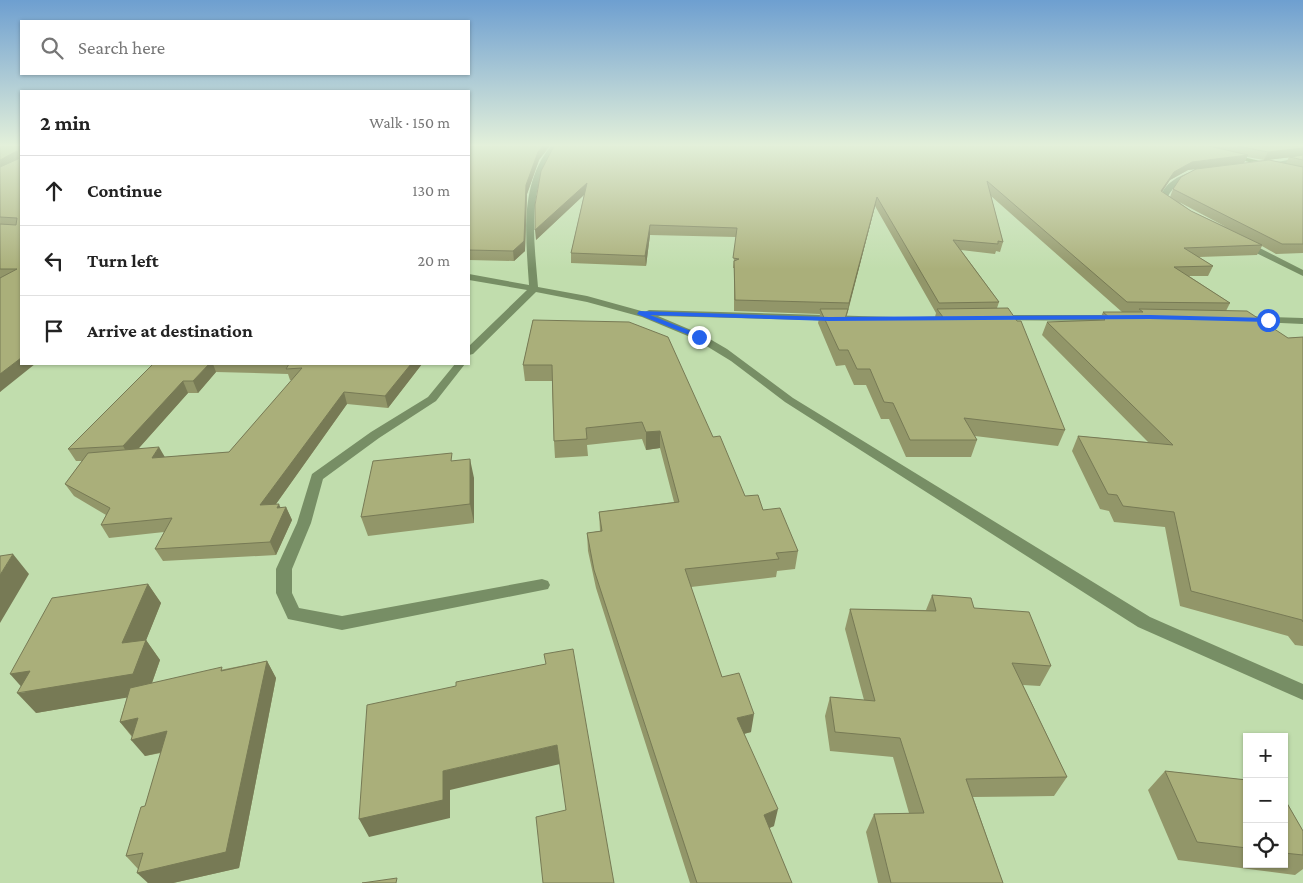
<!DOCTYPE html>
<meta charset="utf-8">
<style>
:root{--surface:#fff;--page:#f2f2f2;--text:#222;--muted:#767676;--line:#e0e0e0}
body{margin:0;font-family:"Crimson Pro",serif;background:var(--page);color:var(--text)}
.controls{position:absolute;right:15px;bottom:15px;display:grid;overflow:hidden;border-radius:0px;box-shadow:0 1px 4px #0004}
.controls button{width:45px;height:45px;display:grid;place-items:center;padding:0;border:0;border-bottom:1px solid var(--line);background:var(--surface);color:var(--text);font:25px sans-serif}
.stop{position:absolute;width:15px;height:15px;margin:-11px;border:4px solid #2563eb;border-radius:50%;background:#fff}
.stop.end{background:#2563eb;border-color:#fff;box-shadow:0 1px 5px #0008}
.list{margin:0;padding:0;list-style:none}
h2{display:flex;justify-content:space-between;align-items:center;height:65px;margin:0;padding:0 20px;font-size:21px}
h2 small{font-size:16px;font-weight:400;color:var(--muted)}
.list li{display:grid;grid-template-columns:32px 1fr auto;gap:15px;align-items:center;box-sizing:border-box;height:70px;padding:0 20px;border-top:1px solid var(--line)}
.list b{display:block;font-size:19px;white-space:nowrap}
.list em{font-size:16px;font-style:normal;color:var(--muted)}
.icon{flex:none;width:28px;height:28px;fill:none;stroke:currentColor;stroke-width:2;stroke-linecap:round;stroke-linejoin:round}
.map{position:relative;flex:none;width:1303px;height:883px;overflow:hidden}
.search{position:absolute;background:var(--surface);box-shadow:0 1px 4px #0004;left:20px;top:20px;width:450px;height:55px;display:flex;align-items:center;gap:12px;box-sizing:border-box;padding:0 18px;border-radius:0px;color:var(--muted);font-size:19px}
.panel{position:absolute;background:var(--surface);box-shadow:0 1px 4px #0004;left:20px;top:90px;width:450px;height:275px;border-radius:0px}
.map>svg:first-child{display:block}
</style>
<div class="map">
<svg width="1303" height="883" viewBox="0 0 1303 883">
<rect width="100%" height="100%" fill="#c1ddad"/>
<g fill="none" stroke-linecap="round" stroke-linejoin="round">
<path fill="#778e65" fill-rule="evenodd" d="M551 146H557C526 187 534 239 538 287L587 296 645 312 649 310 894 317 896 319 891 322 658 316 703 335 727 349 793 398 1150 617 1303 684V700L1138 627 785 402 731 361 695 339 642 317 587 302 536 292 473 354 469 355V346L527 290 469 280V274L529 285C526 238 519 184 551 146Z
M1303 157V161L1266 167 1263 165Z
M1199 170 1202 172 1201 173C1185 177 1175 183 1167 198L1175 203V207H1169L1160 201C1161 183 1183 173 1199 170Z
M1242 242H1248L1303 270V276L1242 246Z
M999 315H1116L1121 318 1116 321 996 320V316Z
M1244 316 1303 318V324L1241 321V317Z
M455 364H465L436 401 379 438 323 479 311 523 292 569V593L299 608 342 616 542 579 548 581 550 585 548 589 342 630 288 619 276 593V569L297 523 312 474 371 432 428 397Z"/>
<path fill="#4b6c2e" fill-rule="evenodd" d="M1230 154 1303 171V175L1228 157Z"/>
</g>
<path fill="#929669" fill-rule="evenodd" d="M0 146H21V364L0 392Z
M469 146 539 160 527 194 525 251 514 261 469 260Z
M554 146H1303V253L1276 254 1262 246 1257 255 1199 257 1213 266 1208 276H1189L1230 303 1226 311 1288 338 1303 337V646L1295 645 1288 636 1180 606 1165 527 1114 522 1109 511 1100 509 1072 451 1078 436 1148 442 1042 335 1047 322 1099 321 1103 312H1122L991 196 1003 242 1000 252 996 251 995 254 961 250 999 302 997 308 1065 430 1058 446 975 436 977 440 971 457H906L889 419H881L866 385H854L845 365 836 366 818 323 820 314 734 311V268H733L736 237 650 235 646 266 571 263V253L584 195 536 240ZM1247 157 1264 160 1244 163ZM1289 157 1286 163 1269 160ZM1195 169 1173 189 1170 197 1162 192 1170 180 1188 170ZM1179 202 1226 227 1191 211ZM875 206 936 313 935 317 846 319Z
M533 320 713 437 745 496 763 510 798 551 795 569 777 571 776 577 691 587 722 677 751 732 744 734 774 826 769 828 792 883H690L596 588 588 551 587 533 600 531 599 512 674 502 660 448 646 450 642 439 587 445 588 456 555 458 554 441 552 381H525L523 365Z
M153 364H422L388 408 347 404 276 504 280 508 286 507 292 520 276 555 163 561 155 549 164 532 109 538 101 525 106 515 74 496 65 484 82 461H76L68 449ZM216 372 288 374 290 380H292L229 452 164 457 139 448 188 393H198Z
M454 461 474 478V523L368 536 361 517Z
M148 584 161 603 146 640 160 660 152 683 267 661 276 678 239 868 173 883H148L138 869 126 856 145 806 161 753 145 756 132 737 120 722 127 697 36 713Z
M932 595 974 608 1051 666 1040 686 1023 685 1067 777 1054 796 973 797 1003 883H878L866 832 874 814 909 813 893 757 830 751 825 716 830 697 864 700 845 629 850 609 926 610Z
M1165 771 1247 780V864H1284V798L1303 831V869L1295 875 1178 860 1148 790Z"/>
<path fill="#777a55" d="M543 146H550L539 160 527 194 525 251 514 261 513 251 526 185 538 152Z
M1303 148V156L1264 160 1268 152Z
M17 151 21 159 0 170V160Z
M1248 155 1244 163 1188 170 1170 180 1157 199 1161 191 1174 172 1192 162Z
M587 183V192L536 240 535 230Z
M877 197 875 206 847 314 849 303Z
M650 225V235L646 266 645 256Z
M21 358V364H35L0 392V374Z
M209 364H213L216 372 198 393 193 381Z
M411 364H422L388 408 385 396Z
M183 381 188 393 130 458 123 446Z
M344 392 347 404 266 518 260 505Z
M660 431V448L646 450V432Z
M159 447 166 459 152 458Z
M470 459 474 478V523L470 504Z
M279 504 283 514 286 507 292 520 276 555 270 542 277 508Z
M13 554 29 574 0 623V575Z
M148 584 161 603 137 663 122 643Z
M146 640 160 660 148 694 36 713 17 693 26 692 10 674Z
M267 661 276 678 239 868 173 883H148L137 873Z
M754 714 751 732 735 736 737 718Z
M138 718 134 738 120 722Z
M167 731 180 748 145 756 131 740Z
M557 745 560 764 450 790V818L369 837 359 819 443 771Z
M778 809 774 826 760 832 764 815Z"/>
<path fill="#aaaf7a" stroke="#777a55" d="M0 146H21V358L0 374V278L17 269H0V224L16 225 17 218 0 217V167L18 159 17 151 0 160Z
M469 146H543L538 152 526 185 524 241 513 251 469 250Z
M554 146H1209L1248 155 1192 162 1174 172 1161 191 1191 211 1262 245 1184 248 1213 266 1174 267 1230 303 1127 302 987 181 1003 242 998 241V244L953 240 999 302 939 303 877 197 849 303 735 300 734 261 739 259 733 258 737 228 650 225 645 256 571 253 587 183 535 230V205L541 171Z
M1237 146H1303V148L1268 152Z
M1303 155V160L1290 157Z
M1269 160 1303 167V244H1282L1173 189 1181 177 1196 169Z
M1008 308 1017 321H1021L1065 430 964 418 977 440H910L893 403 884 402 870 369H857L848 350H839L820 309H848L845 319 943 317 937 309Z
M1139 309 1247 311 1288 338 1303 337V622L1302 620 1191 591 1174 512 1123 506 1117 495 1108 494 1078 436 1173 445 1047 322 1105 320 1103 318H1110L1103 312H1143Z
M533 320 629 322 668 337 713 437 720 436 745 496 758 495 763 510 780 508 798 551 776 553 779 559 685 569 722 677 739 673 754 714 737 718 778 809 764 815 792 883H697L594 570 587 533 602 531 599 512 679 502 660 431 646 432 642 422 586 428 587 439 554 441 552 365H523Z
M153 364H209L193 381H183L123 446 68 449Z
M289 364H411L385 396 344 392 260 505 279 504 277 508 286 507 270 542 155 549 172 518 101 525 110 508 65 484 88 453 159 447 152 458 229 452 302 368 286 369Z
M452 453 451 461 470 459V504L361 517 373 461Z
M13 554 0 575V556Z
M148 584 122 643 146 640 133 674 17 693 30 671 10 674 52 598Z
M932 595 971 598 974 608 1029 612 1051 666 1012 663 1067 777 966 779 1003 883H891L874 814 924 813 900 738 835 732 830 697 875 701 850 609 936 611Z
M573 649 614 883H543L536 817 566 810 557 745 443 771V800L359 819 367 705 456 686V682L546 664 544 654Z
M267 661 226 852 137 873 143 853 126 856 141 807 145 806 167 731 131 740 138 718 120 722 130 688 222 667 221 671Z
M1165 771 1247 780V848L1197 842Z
M1284 798 1303 831V855L1284 853Z
M397 878 396 883H362Z"/>
<linearGradient id="sky" x2="0" y2="1"><stop stop-color="#6e9fd0"/><stop offset="0.54" stop-color="#e3f0da"/><stop offset="1" stop-color="#e3f0da" stop-opacity="0"/></linearGradient>
<rect width="1303" height="269" fill="url(#sky)"/>
<path fill="#2563eb" d="M639 311 829 317 1150 315 1268 318 1271 320 1268 322 1150 319 829 321 650 315 701 335 699 339 637 314Z"/>
</svg>
<div class="controls">
<button>+</button>
<button>−</button>
<button><svg class="icon" aria-label="locate" viewBox="0 0 24 24"><circle cx="12" cy="12" r="6"/><path d="M12 2v4M12 18v4M2 12h4M18 12h4"/></svg></button>
</div>
<div class="stop" style="left:1268px;top:320px"></div>
<div class="stop end" style="left:699px;top:337px"></div>
<div class="search"><svg class="icon" aria-label="search" viewBox="0 0 24 24"><circle cx="10" cy="10" r="6"/><path d="M15 15l6 6"/></svg>Search here</div>
<section class="panel">
<h2>2 min<small>Walk · 150 m</small></h2>
<ul class="list">
<li><svg class="icon" aria-label="ahead" viewBox="0 0 24 24"><path d="M12 20V5M6 11l6-6 6 6"/></svg><div><b>Continue</b></div><em>130 m</em></li>
<li><svg class="icon" aria-label="left" viewBox="0 0 24 24"><path d="M17 20v-9H6M10 6l-5 5 5 5"/></svg><div><b>Turn left</b></div><em>20 m</em></li>
<li><svg class="icon" aria-label="arrive" viewBox="0 0 24 24"><path d="M6 21V4h12l-3 4 3 4H6"/></svg><div><b>Arrive at destination</b></div></li>
</ul>
</section>
</div>
